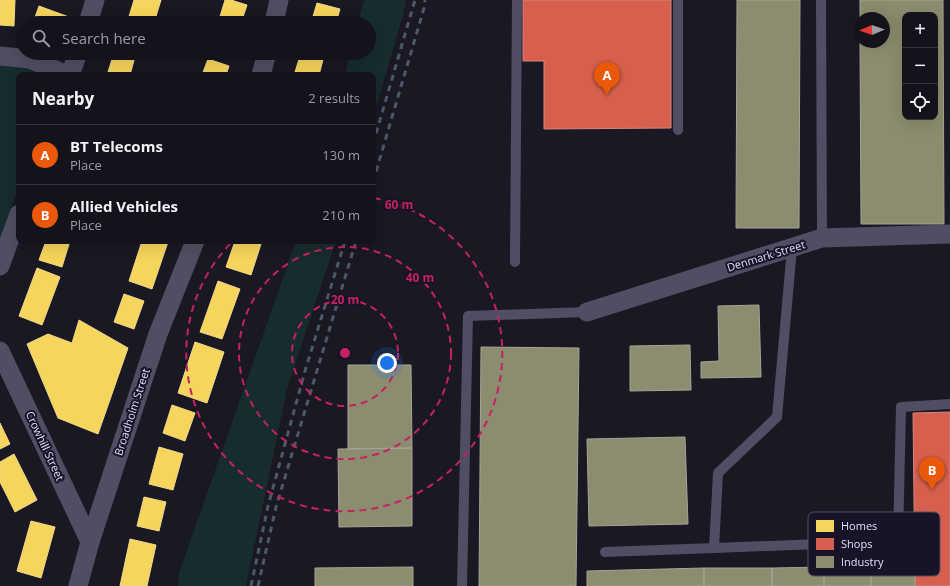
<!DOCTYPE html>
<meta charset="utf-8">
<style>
:root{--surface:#14121a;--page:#1d1b23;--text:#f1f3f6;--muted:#9d9ea2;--line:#333239;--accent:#ea580c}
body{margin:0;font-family:"Open Sans",sans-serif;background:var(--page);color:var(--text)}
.controls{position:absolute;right:12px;top:12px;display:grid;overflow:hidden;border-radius:8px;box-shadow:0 4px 16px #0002}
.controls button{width:36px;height:36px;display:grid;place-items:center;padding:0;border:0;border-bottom:1px solid var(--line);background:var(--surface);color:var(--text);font:20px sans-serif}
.compass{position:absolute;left:854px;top:12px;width:36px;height:36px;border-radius:50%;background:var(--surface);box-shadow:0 4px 16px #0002;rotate:268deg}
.you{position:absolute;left:387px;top:363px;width:14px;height:14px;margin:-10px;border:3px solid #fff;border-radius:50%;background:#1a73e8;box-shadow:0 0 0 6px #1a73e833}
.badge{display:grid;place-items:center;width:26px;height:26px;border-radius:50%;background:var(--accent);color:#fff;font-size:13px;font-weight:700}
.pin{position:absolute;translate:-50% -33px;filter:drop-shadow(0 1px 2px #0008)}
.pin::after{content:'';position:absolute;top:21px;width:14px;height:12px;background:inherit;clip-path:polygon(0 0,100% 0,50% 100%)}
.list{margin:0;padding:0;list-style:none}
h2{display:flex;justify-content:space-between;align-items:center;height:52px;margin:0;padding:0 16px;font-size:17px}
h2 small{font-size:13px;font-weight:400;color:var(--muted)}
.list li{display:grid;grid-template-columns:26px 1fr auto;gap:12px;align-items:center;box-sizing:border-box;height:60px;padding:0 16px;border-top:1px solid var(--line)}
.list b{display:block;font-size:15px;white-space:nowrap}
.list p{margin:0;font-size:13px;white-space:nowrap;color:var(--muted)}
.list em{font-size:13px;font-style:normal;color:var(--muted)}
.icon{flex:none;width:22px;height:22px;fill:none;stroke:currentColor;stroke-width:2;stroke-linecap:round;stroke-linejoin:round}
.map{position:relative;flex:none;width:950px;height:586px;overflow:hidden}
.search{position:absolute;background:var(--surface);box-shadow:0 4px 16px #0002;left:16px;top:16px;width:360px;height:44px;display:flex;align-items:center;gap:10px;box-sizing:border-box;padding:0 14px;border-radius:22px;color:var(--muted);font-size:15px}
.panel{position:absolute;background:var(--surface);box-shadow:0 4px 16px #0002;left:16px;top:72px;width:360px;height:172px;border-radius:8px}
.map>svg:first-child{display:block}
</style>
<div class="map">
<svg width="950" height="586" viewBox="0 0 950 586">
<rect width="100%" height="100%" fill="#1a1822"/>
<path fill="#172c2f" d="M364 0H406L403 15 373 118V75H345L350 53H369V23H358Z
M0 61 55 75H19V186L0 240Z
M296 241H336L287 389 246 586H178L179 573Z"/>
<path fill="#f6d55c" stroke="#f0d78c" d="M0 0H15L14 26 0 25Z
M134 0H161L154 23H127Z
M225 0H231L247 5 241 23H218Z
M317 3 340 9 336 23H311Z
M39 6 69 17 67 23H33Z
M114 53H136L130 75H117L108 72Z
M301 53H314L324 56 319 75H294Z
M208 59 229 66 226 75H202Z
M46 241H70L62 267 39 260Z
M142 241 168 242 152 289 129 281Z
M235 241H262L251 275 226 267Z
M37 268 60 277 42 325 19 316Z
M218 281 240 289 222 339 200 332Z
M124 294 144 301 134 329 114 322Z
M79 320 128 348 98 434 58 418 27 344 48 334 72 343Z
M195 342 224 352 207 403 178 393Z
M172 405 195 413 185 441 163 433Z
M0 423 10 444 0 449Z
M159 447 183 454 173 490 149 484Z
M14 454 37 500 15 512 0 482V462Z
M144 497 166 502 159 531 137 526Z
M31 521 55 527 41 578 17 571Z
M130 539 156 545 147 586H120Z"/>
<path fill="#d6604d" stroke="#da8581" d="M523 0H671V128L544 129V61H523Z
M950 412V586H915L913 413Z"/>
<path fill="#8c8c6e" stroke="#a6a498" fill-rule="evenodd" d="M737 0H800L799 228H736Z
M860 0H943L944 224H861L860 42H884V18H860V22ZM905 15H935V117H905Z
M759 305 761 377 701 378V362L719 361 718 306Z
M690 345 691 390 630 391V346Z
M481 347 579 348 576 586H479Z
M348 365H411L412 448 348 449Z
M685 437 688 524 589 526 587 439Z
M412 448V526L339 527 338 449Z
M413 567V586H315V568Z
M824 567V586H772V568Z
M824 567 871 568V586H824Z
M704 568V586H587V571Z
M704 568H772V586H704Z
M871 568H915V586H871Z"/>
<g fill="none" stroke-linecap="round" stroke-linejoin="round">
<path stroke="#504e62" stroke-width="10" d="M678 0V130
M821 0 822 238
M515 262 517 0
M714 548 898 541 901 407 950 404
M605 552 714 548 718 473 777 417 792 248
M462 586 468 316 587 312"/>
<path stroke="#504e62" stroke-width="19" d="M88 23 95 0
M274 23 279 0
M0 56 30 59 67 75
M70 75 78 53
M261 75 267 53
M0 266 19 214
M587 312 822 238 950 234
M0 351 90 542
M78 586 90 542 158 334 195 241"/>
<path stroke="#4b5969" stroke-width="3" stroke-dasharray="6 5" stroke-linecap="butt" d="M373 144 415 0
M373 182 424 8 425 0
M251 586 268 506 305 371 345 241
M258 586 276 507 356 241"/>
</g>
<g fill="none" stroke="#c42263" stroke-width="2" stroke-dasharray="7 5">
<circle cx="345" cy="353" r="53"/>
<circle cx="345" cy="353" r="106"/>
<path d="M374 198A158 158 0 1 1 233 241"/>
</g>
<g text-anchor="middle" stroke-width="4" stroke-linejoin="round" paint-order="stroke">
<g font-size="11" fill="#e3dcfb" stroke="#181327">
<text transform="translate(766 256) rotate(-17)" y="4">Denmark Street</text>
<text transform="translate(132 412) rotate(-72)" y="4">Broadholm Street</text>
<text transform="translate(45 446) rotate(65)" y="4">Crowhill Street</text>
</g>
</g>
<rect x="808" y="512" width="132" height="64" rx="6" fill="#181327" stroke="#554f67" stroke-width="1"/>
<rect x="816" y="520" width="18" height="12" fill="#f6d55c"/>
<rect x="816" y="538" width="18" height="12" fill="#d6604d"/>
<rect x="816" y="556" width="18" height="12" fill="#8c8c6e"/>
<g font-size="11" fill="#e3dcfb">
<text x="841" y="530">Homes</text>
<text x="841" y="548">Shops</text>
<text x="841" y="566">Industry</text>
</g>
<circle cx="345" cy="353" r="6" fill="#c42263" stroke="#181327" stroke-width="2"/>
<g font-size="12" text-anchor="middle" font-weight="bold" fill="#c42263" stroke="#181327" stroke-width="4" stroke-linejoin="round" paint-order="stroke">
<text x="399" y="209">60 m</text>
<text x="420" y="282">40 m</text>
<text x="345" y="304">20 m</text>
</g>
</svg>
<div class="controls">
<button>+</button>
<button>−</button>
<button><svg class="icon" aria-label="locate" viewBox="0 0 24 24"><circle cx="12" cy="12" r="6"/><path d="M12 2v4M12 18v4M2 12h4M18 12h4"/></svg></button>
</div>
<svg class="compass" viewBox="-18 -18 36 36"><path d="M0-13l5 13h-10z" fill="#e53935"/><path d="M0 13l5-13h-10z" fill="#9d9ea2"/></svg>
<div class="you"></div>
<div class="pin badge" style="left:607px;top:95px">A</div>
<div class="pin badge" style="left:932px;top:490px">B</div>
<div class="search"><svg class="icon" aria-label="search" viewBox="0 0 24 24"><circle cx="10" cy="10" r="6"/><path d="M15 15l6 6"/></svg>Search here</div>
<section class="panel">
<h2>Nearby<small>2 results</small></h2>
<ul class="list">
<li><span class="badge">A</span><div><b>BT Telecoms</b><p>Place</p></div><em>130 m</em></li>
<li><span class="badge">B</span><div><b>Allied Vehicles</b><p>Place</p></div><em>210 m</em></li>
</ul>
</section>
</div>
